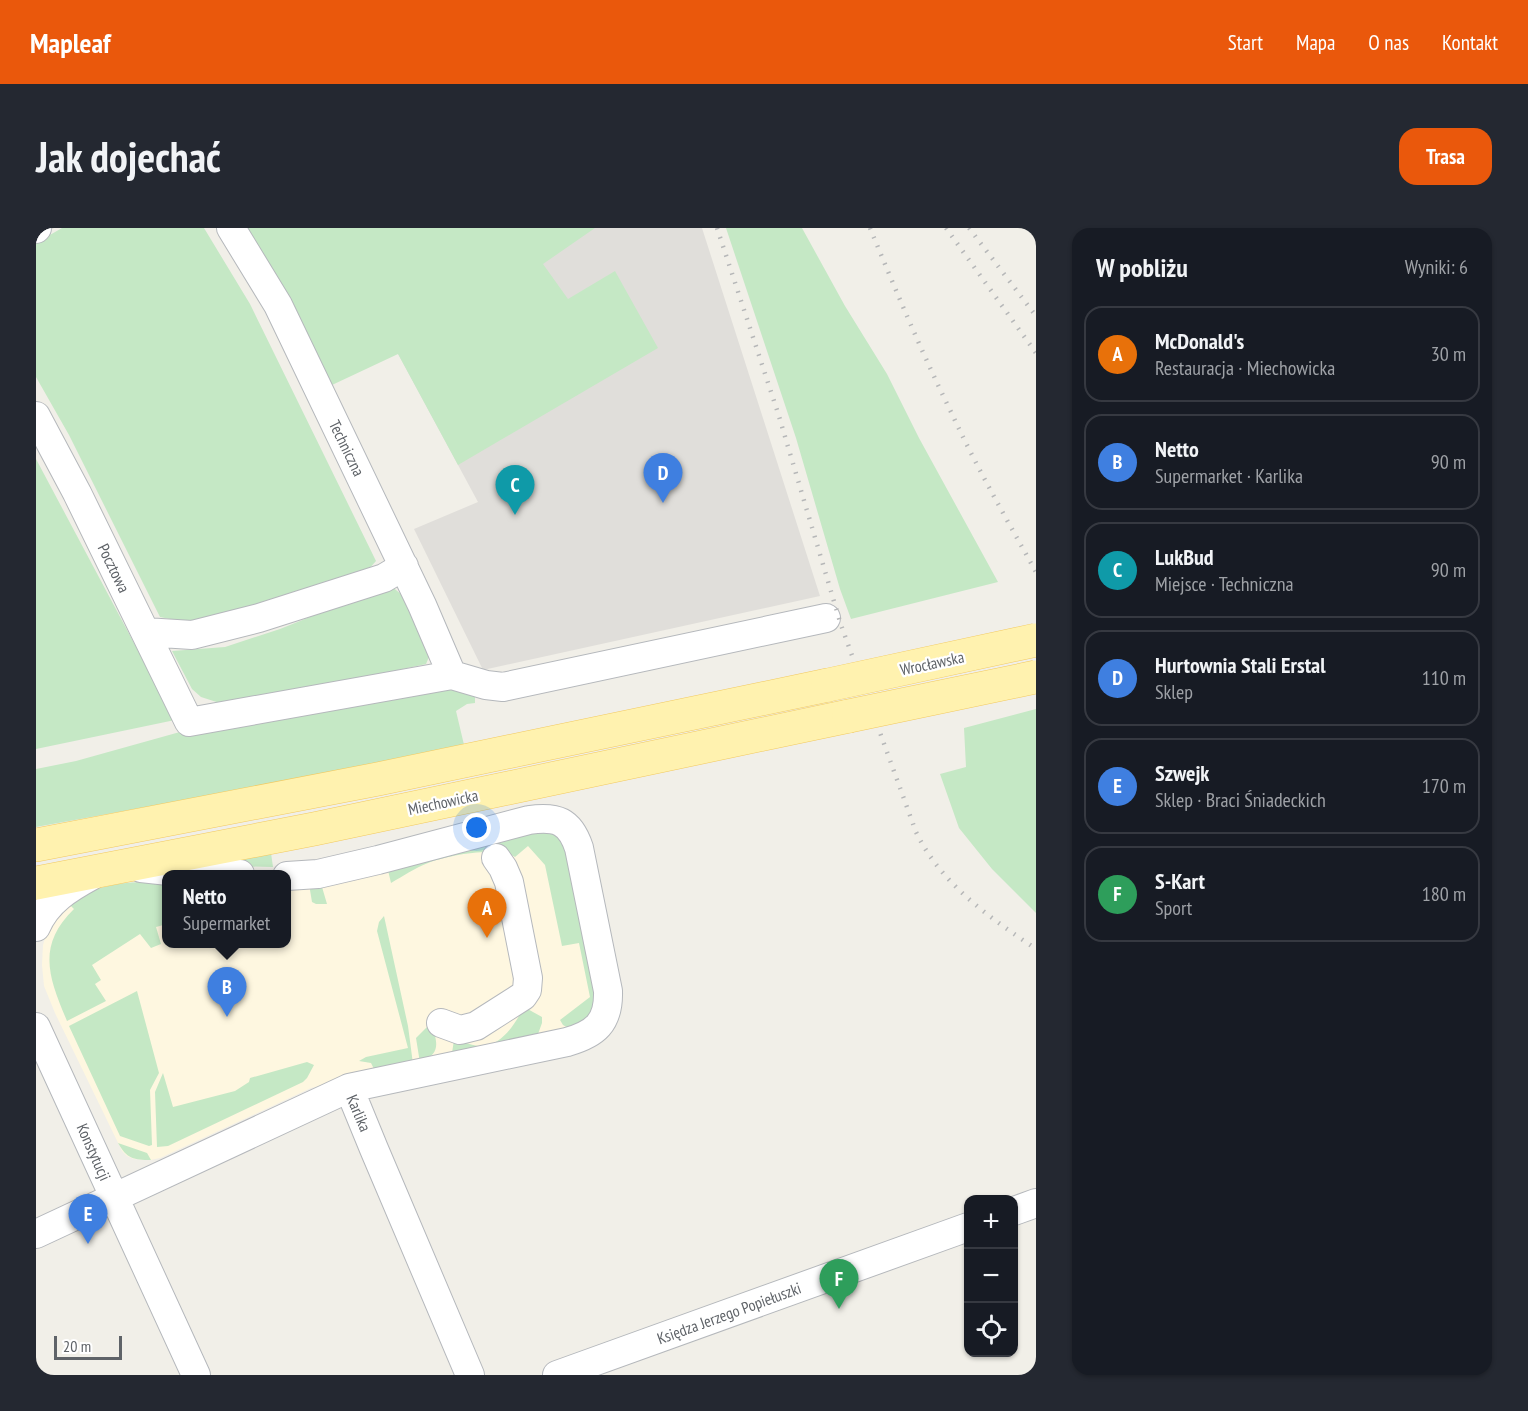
<!DOCTYPE html>
<html lang="pl">
<meta charset="utf-8">
<style>
:root{--surface:#171b24;--page:#242831;--text:#f1f3f6;--muted:#9ea1a6;--line:#363941;--accent:#ea580c}
body{margin:0;font-family:"PT Sans Narrow",sans-serif;background:var(--page);color:var(--text)}
.controls{position:absolute;right:18px;bottom:18px;display:grid;overflow:hidden;border-radius:12px;box-shadow:0 2px 4px #0004}
.controls button{width:54px;height:54px;display:grid;place-items:center;padding:0;border:0;border-bottom:2px solid var(--line);background:var(--surface);color:var(--text);font:30px sans-serif}
.scale{position:absolute;left:18px;bottom:15px;width:68px;box-sizing:border-box;padding-left:6px;border:3px solid #5f6368;border-top:0;font-size:16px;line-height:21px;white-space:nowrap;color:#5f6368;-webkit-text-stroke:4px #fff;paint-order:stroke}
.you{position:absolute;left:441px;top:600px;width:21px;height:21px;margin:-15px;border:4px solid #fff;border-radius:50%;background:#1a73e8;box-shadow:0 0 0 9px #1a73e833}
.badge{display:grid;place-items:center;width:39px;height:39px;border-radius:50%;background:var(--accent);color:#fff;font-size:20px;font-weight:700}
.pin{position:absolute;translate:-50% -50px;filter:drop-shadow(0 2px 3px #0008)}
.pin::after{content:'';position:absolute;top:32px;width:21px;height:18px;background:inherit;clip-path:polygon(0 0,100% 0,50% 100%)}
.popup{position:absolute;left:126px;top:642px;width:129px;height:78px;box-sizing:border-box;display:grid;place-content:center;border-radius:12px;background:var(--surface);filter:drop-shadow(0 2px 4px #0005);font-size:20px;white-space:nowrap;color:var(--muted)}
.popup b{font-size:22px;color:var(--text)}
.popup::after{content:'';position:absolute;left:50%;top:100%;margin-left:-12px;border:12px solid transparent;border-top-color:var(--surface)}
.list{margin:0;padding:0;list-style:none}
h2{display:flex;justify-content:space-between;align-items:center;height:78px;margin:0;padding:0 24px;font-size:26px}
h2 small{font-size:20px;font-weight:400;color:var(--muted)}
.list li{display:grid;grid-template-columns:39px 1fr auto;gap:18px;align-items:center;box-sizing:border-box;height:96px;margin:0 12px 12px;padding:0 12px;border:2px solid var(--line);border-radius:18px}
.list b{display:block;font-size:22px;white-space:nowrap}
.list p{margin:0;font-size:20px;white-space:nowrap;color:var(--muted)}
.list em{font-size:20px;font-style:normal;color:var(--muted)}
.icon{flex:none;width:33px;height:33px;fill:none;stroke:currentColor;stroke-width:2;stroke-linecap:round;stroke-linejoin:round}
.map{position:relative;flex:none;width:1000px;height:1147px;overflow:hidden;border-radius:18px}
header{display:flex;align-items:center;gap:36px;box-sizing:border-box;height:84px;padding:0 30px;background:var(--accent);color:#fff}
header strong{font-size:28px}
nav{display:flex;gap:33px;margin-inline-start:auto;font-size:21px}
.intro{display:flex;align-items:center;justify-content:space-between;box-sizing:border-box;height:144px;padding:0 36px}
h1{margin:0;font-size:42px}
.button{padding:15px 27px;border-radius:18px;background:var(--accent);color:#fff;font-size:21px;font-weight:700}
main{display:flex;gap:36px;padding:0 36px}
aside{flex:1;background:var(--surface);border-radius:18px;box-shadow:0 2px 4px #0004}
.map>svg:first-child{display:block}
</style>
<header>
<strong>Mapleaf</strong>
<nav><a>Start</a><a>Mapa</a><a>O nas</a><a>Kontakt</a></nav>
</header>
<div class="intro"><h1>Jak dojechać</h1><a class="button">Trasa</a></div>
<main>
<div class="map">
<svg width="1000" height="1147" viewBox="0 0 1000 1147">
<rect width="100%" height="100%" fill="#f1efe8"/>
<path fill="#fef7e0" d="M502 599 563 770 548 799 341 844 275 860 124 930 115 932 98 931 91 928 86 923 19 785 8 758 6 737 7 717 11 703 27 680 71 658 99 655 131 654V716H251V656Z"/>
<path fill="#e0deda" d="M305 0H666L784 368 447 442 378 301 442 274 326 59Z"/>
<path fill="#c5e8c5" d="M26 0H168L214 76 340 333 332 342 218 379 154 395 124 389 33 207 0 149V15Z
M209 0H559L507 36 532 71 579 43 622 120 422 237 362 126 296 157 234 40Z
M690 0H766L809 78 851 146 883 210 962 354 815 391 804 361 760 210Z
M0 231 139 492 0 521Z
M354 357 366 367 395 424 390 436 193 478 165 469 156 461 136 423 189 419 244 401Z
M393 454 439 463V475L431 476 420 483 429 521 0 599V541L40 533 151 502Z
M1000 481V685L956 641 923 600 904 546 930 539 928 500Z
M502 599 527 610 563 779 536 802 527 797 524 792 554 769 543 715 526 718 509 637 492 618 479 629C462 618 411 627 392 635 379 640 367 648 355 655L351 638Z
M235 625 237 639 189 638 188 633Z
M131 654V696L120 699 125 716 115 720 104 706 56 737 65 752 59 756 70 773 31 793C13 750 0 718 38 681L33 676C41 671 50 666 59 662 82 653 107 654 131 654Z
M276 657 286 659 291 676H280L276 674 274 662Z
M348 688 372 798 377 836 339 843 335 835 323 833 330 829 372 820 341 703 343 694Z
M101 763 123 845 114 862 116 917 113 918 84 908 33 798Z
M488 779 506 789V795L502 806 416 825 418 812C426 813 434 817 442 818 465 820 479 796 488 779Z
M396 794C400 815 407 824 384 835L380 810Z
M271 834 278 837 271 850 267 854 132 918 121 919 119 864 127 845 137 879 199 863 213 854 214 850Z
M82 915 111 925 115 932C98 932 91 931 82 915Z"/>
<g fill="none" stroke-linecap="round" stroke-linejoin="round">
<defs>
<path id="minor" d="M195 0 242 77 386 377 416 447
M0 1 1 0
M0 188 41 265 153 494 416 447 450 457 467 459 790 390
M109 404 156 407 223 390 348 350 368 338
M105 640 160 646H204
M0 699C11 673 33 660 57 647
M405 795 424 802 440 798 487 768 491 762 492 750 473 654 467 640 460 630
M0 799 160 1147
M313 860 338 921 434 1147
M978 983 1000 975
M0 1006 313 860 531 814C559 806 573 795 572 763L543 620C534 593 521 588 493 592L342 632 282 646 251 648
M521 1147 932 999"/>
<path id="major" d="M0 617 342 551 792 457
M0 655 278 601 813 488"/>
</defs>
<use href="#minor" stroke="#b5b8bc" stroke-width="30"/>
<use href="#major" stroke="#f2c960" stroke-width="34"/>
<use href="#minor" stroke="#fff" stroke-width="28"/>
<use href="#major" stroke="#fff2af" stroke-width="33"/>
<path stroke="#b6b7b8" stroke-width="4.5" stroke-dasharray="1.5 8" stroke-linecap="butt" d="M681 0 742 185 805 397 880 604C905 656 953 689 1000 721
M834 0C860 63 886 125 916 186 941 240 971 292 1000 344
M910 0 1000 125
M933 0 1000 88"/>
<defs>
<path id="major-bridge" d="M792 457 1000 412
M813 488 1000 449"/>
</defs>
<use href="#major-bridge" stroke="#f2c960" stroke-width="34" stroke-linecap="butt"/>
<use href="#major-bridge" stroke="#fff2af" stroke-width="33"/>
</g>
<g text-anchor="middle" stroke-width="4.5" stroke-linejoin="round" paint-order="stroke">
<g font-size="16" fill="#5f6368" stroke="#fff">
<text transform="translate(311 220) rotate(64)" y="6">Techniczna</text>
<text transform="translate(78 340) rotate(64)" y="6">Pocztowa</text>
<text transform="translate(896 435) rotate(-12)" y="6">Wrocławska</text>
<text transform="translate(407 574) rotate(-12)" y="6">Miechowicka</text>
<text transform="translate(323 885) rotate(67)" y="6">Karlika</text>
<text transform="translate(58 924) rotate(66)" y="6">Konstytucji</text>
<text transform="translate(693 1085) rotate(-20)" y="6">Księdza Jerzego Popiełuszki</text>
</g>
</g>
</svg>
<div class="controls">
<button>+</button>
<button>−</button>
<button><svg class="icon" aria-label="locate" viewBox="0 0 24 24"><circle cx="12" cy="12" r="6"/><path d="M12 2v4M12 18v4M2 12h4M18 12h4"/></svg></button>
</div>
<div class="scale">20 m</div>
<div class="you"></div>
<div class="pin badge" style="left:451px;top:710px;background:#e8710a">A</div>
<div class="pin badge" style="left:191px;top:789px;background:#3f7fe0">B</div>
<div class="popup"><b>Netto</b>Supermarket</div>
<div class="pin badge" style="left:479px;top:287px;background:#0f9aa8">C</div>
<div class="pin badge" style="left:627px;top:275px;background:#3f7fe0">D</div>
<div class="pin badge" style="left:52px;top:1016px;background:#3f7fe0">E</div>
<div class="pin badge" style="left:803px;top:1081px;background:#2e9e5b">F</div>
</div>
<aside>
<h2>W pobliżu<small>Wyniki: 6</small></h2>
<ul class="list">
<li><span class="badge" style="background:#e8710a">A</span><div><b>McDonald's</b><p>Restauracja · Miechowicka</p></div><em>30 m</em></li>
<li><span class="badge" style="background:#3f7fe0">B</span><div><b>Netto</b><p>Supermarket · Karlika</p></div><em>90 m</em></li>
<li><span class="badge" style="background:#0f9aa8">C</span><div><b>LukBud</b><p>Miejsce · Techniczna</p></div><em>90 m</em></li>
<li><span class="badge" style="background:#3f7fe0">D</span><div><b>Hurtownia Stali Erstal</b><p>Sklep</p></div><em>110 m</em></li>
<li><span class="badge" style="background:#3f7fe0">E</span><div><b>Szwejk</b><p>Sklep · Braci Śniadeckich</p></div><em>170 m</em></li>
<li><span class="badge" style="background:#2e9e5b">F</span><div><b>S-Kart</b><p>Sport</p></div><em>180 m</em></li>
</ul>
</aside>
</main>
